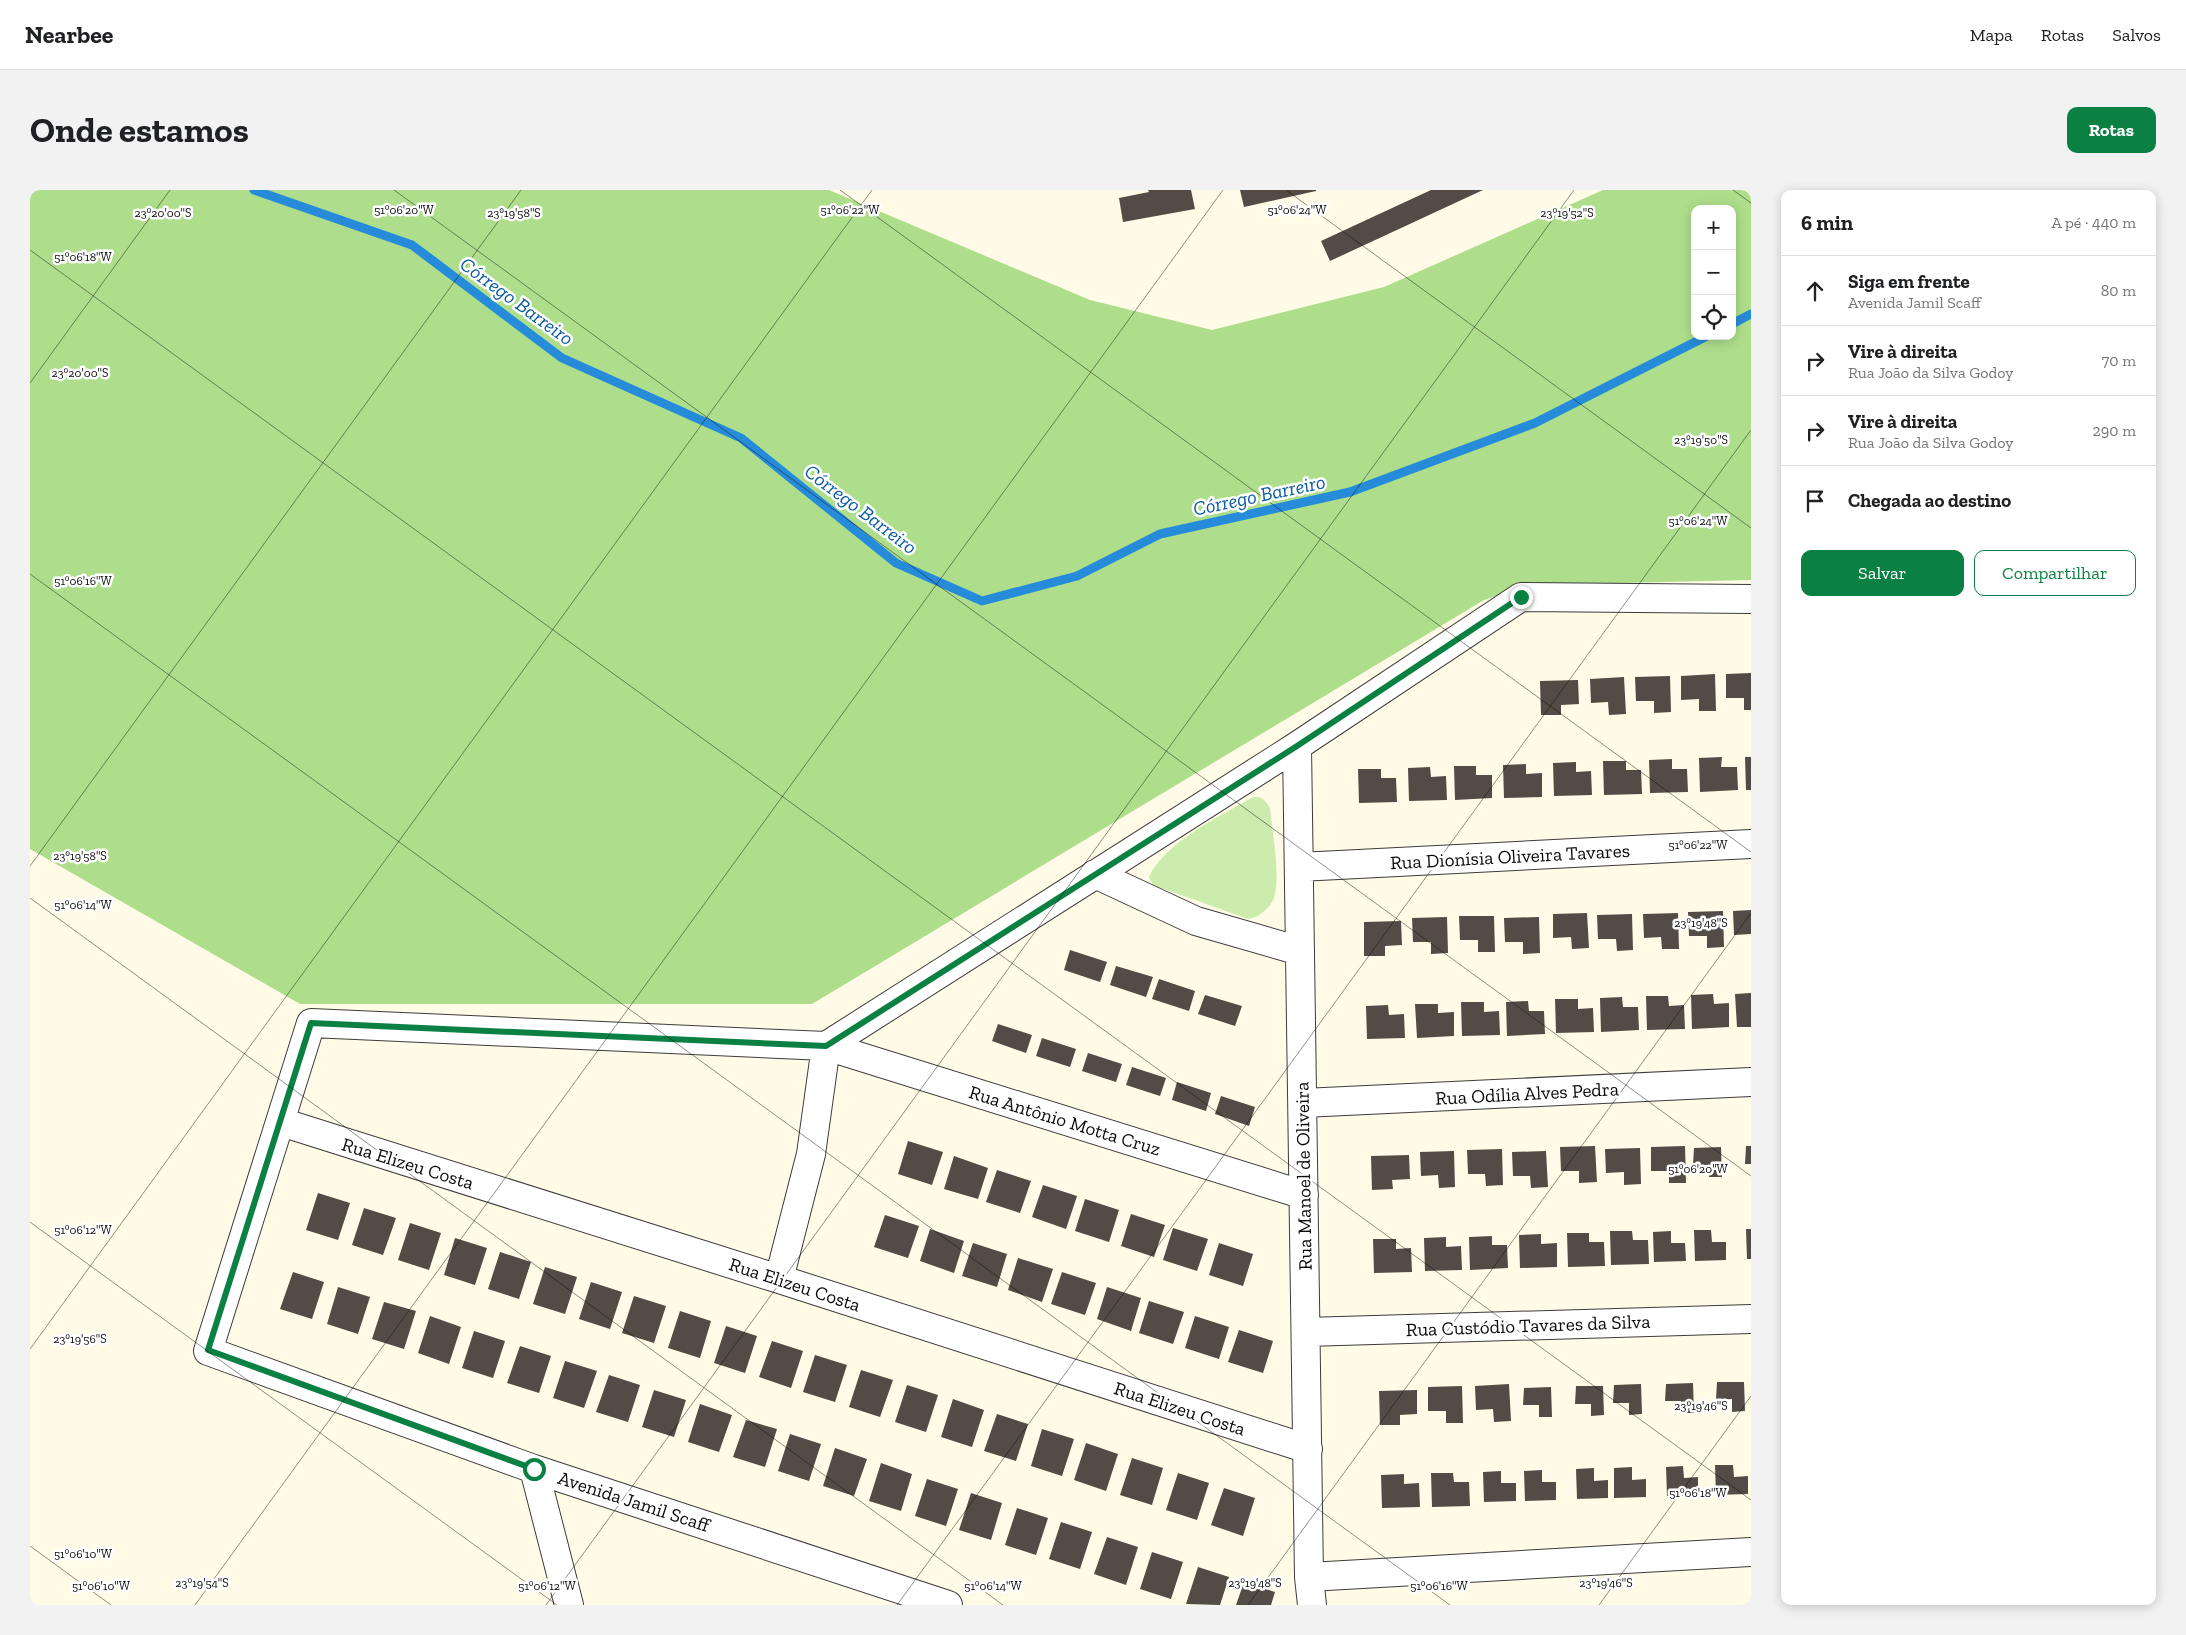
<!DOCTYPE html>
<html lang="pt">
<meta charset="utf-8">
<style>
:root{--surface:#fff;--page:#f2f2f2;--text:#202124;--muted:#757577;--line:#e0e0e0;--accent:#0b8043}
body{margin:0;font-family:"Zilla Slab",serif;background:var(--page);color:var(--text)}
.controls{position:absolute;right:15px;top:15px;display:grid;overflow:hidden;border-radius:10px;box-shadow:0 2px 12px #0003}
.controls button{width:45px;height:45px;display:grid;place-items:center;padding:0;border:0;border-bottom:1px solid var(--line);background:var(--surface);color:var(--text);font:25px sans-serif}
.stop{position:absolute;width:15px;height:15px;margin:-11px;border:4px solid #0b8043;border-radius:50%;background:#fff}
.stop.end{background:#0b8043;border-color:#fff;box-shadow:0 1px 5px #0008}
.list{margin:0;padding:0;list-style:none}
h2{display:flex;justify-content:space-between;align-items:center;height:65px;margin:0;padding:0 20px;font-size:21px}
h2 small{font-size:16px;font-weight:400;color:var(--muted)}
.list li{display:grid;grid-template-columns:32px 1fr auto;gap:15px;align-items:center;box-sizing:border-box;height:70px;padding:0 20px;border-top:1px solid var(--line)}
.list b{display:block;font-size:19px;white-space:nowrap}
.list p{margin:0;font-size:16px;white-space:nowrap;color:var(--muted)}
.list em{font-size:16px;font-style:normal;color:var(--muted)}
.actions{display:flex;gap:10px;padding:15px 20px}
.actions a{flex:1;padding:11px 0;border:1px solid var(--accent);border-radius:10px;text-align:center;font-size:18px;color:var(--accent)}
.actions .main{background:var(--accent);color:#fff}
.icon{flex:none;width:28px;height:28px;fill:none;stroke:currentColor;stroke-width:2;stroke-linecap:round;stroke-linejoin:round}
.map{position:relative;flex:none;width:1721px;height:1415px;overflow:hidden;border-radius:10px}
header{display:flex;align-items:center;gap:30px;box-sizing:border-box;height:70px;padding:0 25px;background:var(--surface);border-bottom:1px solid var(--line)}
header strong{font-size:24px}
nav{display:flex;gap:28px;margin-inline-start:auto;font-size:18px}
.intro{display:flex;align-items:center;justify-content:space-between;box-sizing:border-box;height:120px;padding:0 30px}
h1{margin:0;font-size:35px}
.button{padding:12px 22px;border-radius:10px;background:var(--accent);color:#fff;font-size:18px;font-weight:700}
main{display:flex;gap:30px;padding:0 30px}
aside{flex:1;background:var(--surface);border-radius:10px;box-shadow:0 2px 12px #0003}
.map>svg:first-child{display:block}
</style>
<header>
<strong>Nearbee</strong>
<nav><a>Mapa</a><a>Rotas</a><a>Salvos</a></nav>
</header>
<div class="intro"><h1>Onde estamos</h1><a class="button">Rotas</a></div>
<main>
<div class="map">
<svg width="1721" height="1415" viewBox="0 0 1721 1415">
<rect width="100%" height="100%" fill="#fffbe6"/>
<path fill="#ccecad" d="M1223 607C1232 606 1235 610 1240 618 1242 641 1251 686 1244 708 1240 718 1229 728 1218 729L1123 695 1119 687C1135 652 1189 627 1223 607Z"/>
<path fill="#aede8b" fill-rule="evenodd" d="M0 0H799L1060 110 1182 140 1354 97 1573 0H1721V390L1500 395 1454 410 782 814H270L0 659ZM1665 19H1702V146H1665Z"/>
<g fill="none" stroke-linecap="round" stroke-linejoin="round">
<path stroke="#268cd9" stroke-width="9" d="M224 0 382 55 532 168 711 248 866 373 952 411 1047 386 1130 344 1320 302 1505 233 1677 146
M1702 134 1721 124"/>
</g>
<path fill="#534b45" d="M1118 0H1161L1165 19 1093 32 1089 8 1119 2Z
M1210 0H1286V1L1214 17Z
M1401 0H1453L1300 71 1291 51Z
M1721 483V520H1714V508H1696V484Z
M1685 484 1686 521H1669V509L1651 510V486Z
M1640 486 1641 522 1624 523V511H1606L1605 487Z
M1594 487 1596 524 1579 525 1578 512 1561 513 1560 489Z
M1548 490 1549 514 1531 515V525H1511L1510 491Z
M1692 567 1691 577H1707L1708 600 1670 602 1669 568Z
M1715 567H1721V600H1716Z
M1642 569V579H1657L1658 602 1620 603 1619 570Z
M1573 571H1596V580H1611L1612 604 1574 605Z
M1546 572V582L1561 581 1562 605 1524 606 1523 573Z
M1496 574V584L1512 583V607L1474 608 1473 575Z
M1424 576H1446V585H1462V608L1425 610Z
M1400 577 1401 587 1416 586 1417 610 1379 611 1378 578Z
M1328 579H1351V588H1366L1367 612 1329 613Z
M1721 720V744L1704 745 1703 721Z
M1693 721 1694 757 1677 758V746H1659L1658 722Z
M1557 723 1559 758 1542 759 1541 747 1523 748V724Z
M1648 723 1649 759H1632L1631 747 1614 748 1613 724Z
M1602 724 1603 760 1587 761 1586 749H1568L1567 725Z
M1429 726H1464L1465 762H1448V750H1430Z
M1417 727 1418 763 1401 764V752H1383L1382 728Z
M1509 727 1510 763 1493 764V752H1475L1474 728Z
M1371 731 1372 755 1355 756V766H1334V732Z
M1040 760 1077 772 1070 792 1034 780Z
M1086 776 1123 787 1116 807 1080 795Z
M1129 789 1165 801 1159 821 1122 809Z
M1721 803V837H1707L1705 804Z
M1683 804 1684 814 1699 813V837L1662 839 1661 805Z
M1175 805 1212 816 1205 836 1168 824Z
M1616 806H1638L1639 816 1654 815 1655 839 1617 840Z
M1592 807 1593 817H1608L1609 840 1571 842 1570 808Z
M1525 809H1548V819L1563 818 1564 842 1526 843Z
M1498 811 1499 821H1514L1515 844 1477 846 1476 812Z
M1431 812H1454V822L1469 821 1470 845 1432 846Z
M1385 814H1408V823L1424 822V846L1387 848Z
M1358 815 1359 825 1374 824 1375 848 1337 849 1336 816Z
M968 834 1002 845 996 863 962 851Z
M1012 848 1046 859 1040 877 1006 866Z
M1058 863 1092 874 1086 892 1052 881Z
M1102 877 1136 888 1130 906 1096 895Z
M1147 892 1181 903 1176 921 1142 910Z
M1191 906 1225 917 1219 936 1185 924Z
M878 951 913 962 902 995 868 984Z
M1565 956 1567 992 1549 993V981H1531L1530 957Z
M1655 956 1656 993H1639V981H1621V957Z
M1716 956H1721V974H1715Z
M1691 957 1692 987H1679L1678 975H1663L1664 958Z
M1610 958 1611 994 1594 995V982L1576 983 1575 959Z
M1472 959 1473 995 1456 996 1455 984H1438L1437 960Z
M1424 961 1425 997 1409 998 1408 985 1391 986 1390 962Z
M1516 961 1518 997 1501 998 1500 986H1483L1482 962Z
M1379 965 1380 989 1362 990 1363 999 1342 1000 1341 966Z
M924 966 958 978 948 1009 914 999Z
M967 980 1001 991 990 1023 956 1012Z
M1013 995 1047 1006 1036 1039 1002 1027Z
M288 1003 320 1013 308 1050 276 1040Z
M1055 1009 1089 1020 1079 1052 1045 1041Z
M334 1018 366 1028 353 1065 322 1055Z
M1101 1024 1135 1035 1124 1067 1091 1056Z
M855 1025 889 1036 878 1068 844 1057Z
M380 1033 411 1043 399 1080 368 1070Z
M1143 1038 1178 1049 1167 1081 1133 1070Z
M900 1039 934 1051 924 1083 890 1071Z
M1716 1039H1721V1069H1717Z
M1664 1040H1681L1682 1052H1696V1070L1665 1071Z
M1580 1041H1602L1603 1050H1618L1619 1074 1581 1075Z
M1641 1041V1053H1655L1656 1071 1624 1072 1623 1042Z
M1537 1043H1559V1052H1574L1575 1076 1538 1077Z
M1511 1044V1054L1527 1053V1077L1490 1078 1489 1045Z
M1462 1046V1055H1477L1478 1078 1440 1080 1439 1047Z
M1416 1047V1057L1431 1056 1432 1080 1395 1081 1394 1048Z
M425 1048 457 1058 445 1095 414 1085Z
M1343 1049H1366V1059L1381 1058 1382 1082 1344 1083Z
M943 1053 977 1064 967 1097 932 1086Z
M1189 1053 1223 1064 1213 1096 1179 1085Z
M470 1062 501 1072 489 1109 458 1099Z
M988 1068 1023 1079 1012 1112 978 1100Z
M515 1077 547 1087 535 1124 503 1114Z
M263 1082 294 1092 282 1129 250 1119Z
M1032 1082 1066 1093 1055 1125 1021 1114Z
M561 1092 592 1102 580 1139 549 1129Z
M308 1097 340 1107 328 1144 297 1134Z
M1077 1097 1111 1108 1101 1141 1067 1129Z
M604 1106 636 1116 624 1153 592 1143Z
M1119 1111 1154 1122 1143 1154 1109 1143Z
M354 1112 386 1121 374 1159 342 1149Z
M650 1121 681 1131 670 1168 638 1158Z
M400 1126 431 1137 419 1174 388 1163Z
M1165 1126 1199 1137 1189 1169 1155 1158Z
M696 1136 727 1146 715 1183 684 1173Z
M1209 1140 1243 1151 1233 1183 1198 1172Z
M444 1141 475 1151 463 1188 432 1178Z
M742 1151 773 1161 761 1198 729 1187Z
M490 1156 521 1166 509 1203 477 1193Z
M785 1165 817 1175 805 1212 773 1202Z
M535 1171 567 1181 554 1218 523 1208Z
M831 1180 863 1190 850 1227 819 1217Z
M579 1185 610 1195 598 1232 566 1222Z
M1687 1192H1714L1715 1221 1702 1222V1209L1686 1210Z
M1663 1193 1664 1223H1651V1211H1635L1636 1194Z
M1479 1194 1481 1231 1464 1232 1463 1219 1446 1220 1445 1196Z
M1611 1194 1612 1224 1599 1225V1213H1583L1584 1195Z
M877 1195 908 1205 896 1242 865 1232Z
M1432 1196 1433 1233H1416V1221H1398V1197Z
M1546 1196H1573L1574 1225 1561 1226V1214H1545Z
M1521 1197 1522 1227H1509V1215H1493L1494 1198Z
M624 1200 656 1210 644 1247 612 1237Z
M1387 1200V1224L1370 1225V1235H1350L1349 1201Z
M923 1209 954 1220 942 1257 911 1247Z
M670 1214 702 1225 689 1262 658 1252Z
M967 1224 998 1234 986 1271 954 1261Z
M716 1230 747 1239 735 1277 703 1267Z
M1012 1239 1044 1249 1032 1286 1001 1276Z
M760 1244 791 1254 779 1291 748 1281Z
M1056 1253 1088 1264 1076 1301 1044 1290Z
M805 1258 837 1269 824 1306 793 1296Z
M1102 1268 1133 1278 1122 1315 1090 1305Z
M851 1273 882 1284 871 1321 839 1311Z
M1685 1275H1703L1704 1287 1718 1286V1304L1686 1305Z
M1653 1276 1654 1288 1668 1287V1306H1637L1636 1277Z
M1602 1277V1290L1616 1289V1307L1584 1308V1278Z
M1564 1278V1291L1578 1290V1308L1547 1309 1546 1279Z
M1512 1280V1292H1526V1310L1495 1311 1494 1281Z
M1471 1281V1293H1486V1311L1454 1312 1453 1282Z
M1148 1283 1179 1293 1167 1330 1136 1320Z
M1401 1283H1423L1424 1292H1439L1440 1316 1402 1317Z
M1374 1284V1294L1389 1293 1390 1317 1352 1318 1351 1285Z
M897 1289 928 1299 916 1336 885 1326Z
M1194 1298 1225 1308 1213 1346 1181 1335Z
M941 1303 972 1313 961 1350 929 1340Z
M987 1318 1018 1328 1006 1365 975 1355Z
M1031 1332 1062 1342 1050 1379 1019 1369Z
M1077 1347 1108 1357 1096 1395 1064 1384Z
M1122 1362 1153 1372 1141 1409 1110 1399Z
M1168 1377 1199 1387 1190 1415 1156 1414Z
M1214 1392 1245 1402 1241 1415H1206Z"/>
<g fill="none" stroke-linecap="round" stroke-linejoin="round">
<defs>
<path id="minor" d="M1267 556 1279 1387 1282 1415
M1269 677 1721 654
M1065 684 1166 731 1270 761
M1273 913 1721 892
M251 932 749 1089 1278 1259
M749 1089 781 964 796 856 1274 1005
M1276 1142 1721 1129
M504 1279 539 1415
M1279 1387 1721 1362
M918 1415 504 1279 178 1161 281 833 796 856 1267 556 1491 407 1721 409"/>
</defs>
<use href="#minor" stroke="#3c3c3c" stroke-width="30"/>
<use href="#minor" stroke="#fff" stroke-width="28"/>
</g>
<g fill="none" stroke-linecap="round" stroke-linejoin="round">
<path stroke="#0b8043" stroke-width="6" d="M504 1279 178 1160 281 833 796 856 1267 556 1491 407"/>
</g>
<path fill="none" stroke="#090909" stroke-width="1" stroke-opacity="0.45" d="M364 0 1721 986M810 0 1721 662M1256 0 1721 338M1703 0 1721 13M0 60 1721 1310M0 193 140 0M0 384 1420 1415M0 676 491 0M0 708 973 1415M0 1032 527 1415M0 1159 842 0M0 1356 81 1415M165 1415 1193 0M516 1415 1544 0M867 1415 1721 240M1218 1415 1721 723M1569 1415 1721 1206"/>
<g text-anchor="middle" stroke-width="5" stroke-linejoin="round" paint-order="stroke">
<g font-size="19" fill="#090909" stroke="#fff">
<text transform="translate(1480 666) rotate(-3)" y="7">Rua Dionísia Oliveira Tavares</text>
<text transform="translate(1497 903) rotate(-3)" y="7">Rua Odília Alves Pedra</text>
<text transform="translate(1035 930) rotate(17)" y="7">Rua Antônio Motta Cruz</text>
<text transform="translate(378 973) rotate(17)" y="7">Rua Elizeu Costa</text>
<text transform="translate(1273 986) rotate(-91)" y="7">Rua Manoel de Oliveira</text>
<text transform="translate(765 1094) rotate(18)" y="7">Rua Elizeu Costa</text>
<text transform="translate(1498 1135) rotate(-2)" y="7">Rua Custódio Tavares da Silva</text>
<text transform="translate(1150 1218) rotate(18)" y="7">Rua Elizeu Costa</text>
<text transform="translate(604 1311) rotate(18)" y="7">Avenida Jamil Scaff</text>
</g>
<g font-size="20" font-style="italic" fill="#0a5ca4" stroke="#fff">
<text transform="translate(487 111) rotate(36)" y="7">Córrego Barreiro</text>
<text transform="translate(1229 305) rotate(-12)" y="7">Córrego Barreiro</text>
<text transform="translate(831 319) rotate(37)" y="7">Córrego Barreiro</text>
</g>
</g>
<g font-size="12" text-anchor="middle" fill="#090909" stroke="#fff" stroke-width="5" stroke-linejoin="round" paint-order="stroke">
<text x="374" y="24">51°06'20"W</text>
<text x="820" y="24">51°06'22"W</text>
<text x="1267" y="24">51°06'24"W</text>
<text x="1537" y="27">23°19'52"S</text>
<text x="133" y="27">23°20'00"S</text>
<text x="484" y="27">23°19'58"S</text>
<text x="53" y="71">51°06'18"W</text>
<text x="50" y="187">23°20'00"S</text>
<text x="1671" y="254">23°19'50"S</text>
<text x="1668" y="335">51°06'24"W</text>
<text x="53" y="395">51°06'16"W</text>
<text x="1668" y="659">51°06'22"W</text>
<text x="50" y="670">23°19'58"S</text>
<text x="53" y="719">51°06'14"W</text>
<text x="1671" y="737">23°19'48"S</text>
<text x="1668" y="983">51°06'20"W</text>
<text x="53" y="1044">51°06'12"W</text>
<text x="50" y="1153">23°19'56"S</text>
<text x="1671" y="1220">23°19'46"S</text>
<text x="1668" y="1307">51°06'18"W</text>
<text x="53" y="1368">51°06'10"W</text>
<text x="172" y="1397">23°19'54"S</text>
<text x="1225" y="1397">23°19'48"S</text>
<text x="1576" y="1397">23°19'46"S</text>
<text x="71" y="1400">51°06'10"W</text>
<text x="517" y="1400">51°06'12"W</text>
<text x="963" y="1400">51°06'14"W</text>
<text x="1409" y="1400">51°06'16"W</text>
</g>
</svg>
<div class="controls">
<button>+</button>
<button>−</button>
<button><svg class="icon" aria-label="locate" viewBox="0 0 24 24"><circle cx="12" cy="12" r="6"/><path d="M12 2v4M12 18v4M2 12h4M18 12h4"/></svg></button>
</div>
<div class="stop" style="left:504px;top:1279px"></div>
<div class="stop end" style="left:1491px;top:407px"></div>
</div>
<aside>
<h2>6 min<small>A pé · 440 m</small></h2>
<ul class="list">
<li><svg class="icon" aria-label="ahead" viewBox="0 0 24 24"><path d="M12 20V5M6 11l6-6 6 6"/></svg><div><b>Siga em frente</b><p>Avenida Jamil Scaff</p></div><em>80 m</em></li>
<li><svg class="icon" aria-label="right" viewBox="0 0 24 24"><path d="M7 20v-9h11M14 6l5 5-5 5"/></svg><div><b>Vire à direita</b><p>Rua João da Silva Godoy</p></div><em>70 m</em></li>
<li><svg class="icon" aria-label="right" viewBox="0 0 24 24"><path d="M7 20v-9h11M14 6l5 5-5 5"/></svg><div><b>Vire à direita</b><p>Rua João da Silva Godoy</p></div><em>290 m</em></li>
<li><svg class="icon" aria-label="arrive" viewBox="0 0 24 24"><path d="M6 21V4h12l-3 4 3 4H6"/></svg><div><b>Chegada ao destino</b></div></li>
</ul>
<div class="actions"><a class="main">Salvar</a><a>Compartilhar</a></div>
</aside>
</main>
